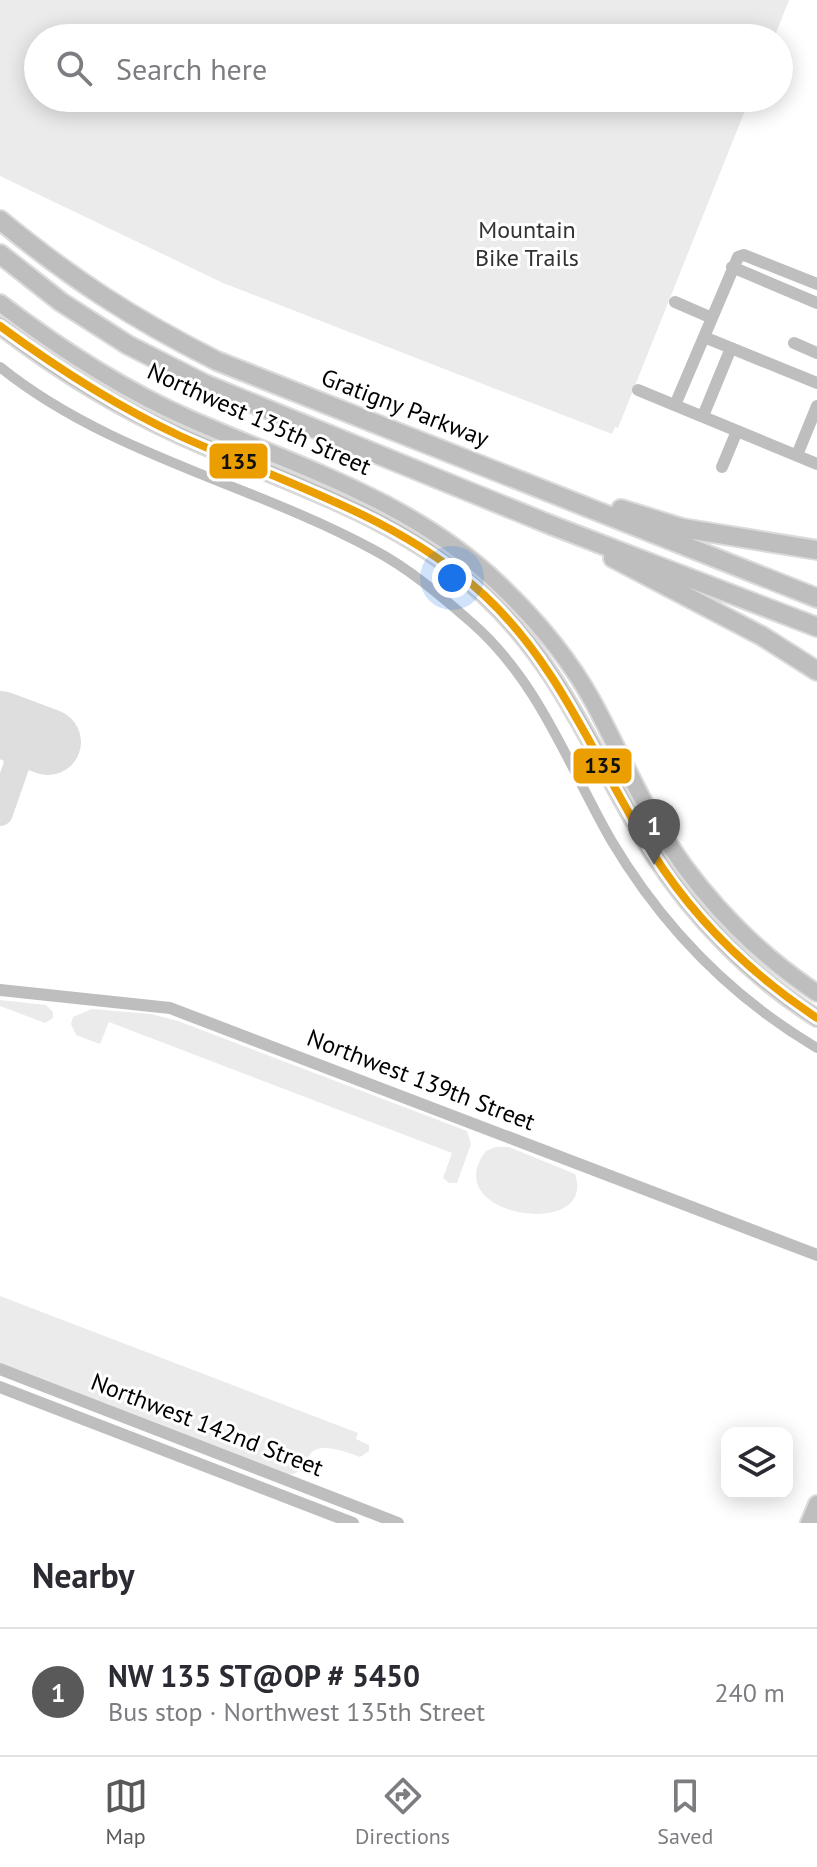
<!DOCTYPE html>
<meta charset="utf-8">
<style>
:root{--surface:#fff;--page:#f2f2f3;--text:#2b2b33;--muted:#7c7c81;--line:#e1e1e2;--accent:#595959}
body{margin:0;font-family:"PT Sans",sans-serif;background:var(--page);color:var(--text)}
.controls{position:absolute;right:24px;bottom:24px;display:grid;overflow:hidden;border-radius:16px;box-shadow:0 4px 20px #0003}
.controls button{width:72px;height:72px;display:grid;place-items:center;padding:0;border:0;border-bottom:2px solid var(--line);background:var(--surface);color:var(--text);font:40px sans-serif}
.you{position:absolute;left:452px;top:578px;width:28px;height:28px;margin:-20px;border:6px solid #fff;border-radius:50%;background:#1a73e8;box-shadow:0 0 0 12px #1a73e833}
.badge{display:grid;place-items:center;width:52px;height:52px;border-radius:50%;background:var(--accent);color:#fff;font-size:26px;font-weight:700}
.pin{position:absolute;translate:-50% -66px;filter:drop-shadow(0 2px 4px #0008)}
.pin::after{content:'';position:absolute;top:42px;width:28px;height:24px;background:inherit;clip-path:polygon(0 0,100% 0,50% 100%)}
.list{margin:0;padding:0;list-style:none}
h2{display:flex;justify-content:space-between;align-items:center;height:104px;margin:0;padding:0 32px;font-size:34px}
h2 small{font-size:26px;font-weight:400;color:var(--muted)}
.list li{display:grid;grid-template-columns:52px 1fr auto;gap:24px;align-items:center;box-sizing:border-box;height:128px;padding:0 32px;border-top:2px solid var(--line)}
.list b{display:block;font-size:30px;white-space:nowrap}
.list p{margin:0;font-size:26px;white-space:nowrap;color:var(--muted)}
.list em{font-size:26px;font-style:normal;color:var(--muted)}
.icon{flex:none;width:44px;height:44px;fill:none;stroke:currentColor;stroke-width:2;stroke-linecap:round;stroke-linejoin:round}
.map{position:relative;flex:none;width:817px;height:1523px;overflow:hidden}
.search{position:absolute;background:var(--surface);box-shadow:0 4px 20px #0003;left:24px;right:24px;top:24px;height:88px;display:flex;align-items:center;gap:20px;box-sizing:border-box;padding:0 28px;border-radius:44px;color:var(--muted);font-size:30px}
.sheet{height:232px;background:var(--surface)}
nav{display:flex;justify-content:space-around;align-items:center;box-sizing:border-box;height:112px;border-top:2px solid var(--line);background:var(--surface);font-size:22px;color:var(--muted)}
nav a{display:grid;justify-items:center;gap:4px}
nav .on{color:var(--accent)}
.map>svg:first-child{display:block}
</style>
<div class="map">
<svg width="817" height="1523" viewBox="0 0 817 1523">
<rect width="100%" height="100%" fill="#fff"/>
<path fill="#ebebeb" d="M0 0H789L774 38H38V98H750L618 428 615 427 612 434 223 283 0 176Z
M0 1000 46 1005 53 1012V1018L45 1023 0 1006Z
M92 1009 151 1014 178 1021 467 1131 471 1144 457 1183H449L443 1178 452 1153 109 1022 100 1044 76 1035 71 1024 73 1017Z
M496 1147H509L575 1174C598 1241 435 1217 486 1151Z
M0 1296 358 1433 356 1439 369 1445V1451L360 1457C292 1431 319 1469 289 1475L0 1363Z"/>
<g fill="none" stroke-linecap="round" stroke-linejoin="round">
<path stroke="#bdbdbd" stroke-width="10" d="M0 367C109 455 253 484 374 550 410 569 441 596 471 622 539 681 568 765 611 840 662 926 731 997 817 1048"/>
<path stroke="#dedede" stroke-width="26" d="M0 813 17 764 12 728"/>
<path stroke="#dedede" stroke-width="66" d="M0 724 48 742"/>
<defs>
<path id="major" d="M0 303C59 348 122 389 190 419 297 466 411 500 498 583 534 617 568 657 592 700 618 747 639 799 669 844 707 902 759 955 817 993
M0 326C56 369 117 407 181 436 285 483 399 515 484 595 564 669 596 762 652 852 693 917 752 977 817 1018
M809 1523 817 1504"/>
<path id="highway" d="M0 220C72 279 133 319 217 361L817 598
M0 254 61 302 128 345 205 384 551 525 817 627
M621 509 682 528 817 550
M613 558 762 636 817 671"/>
</defs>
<use href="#major" stroke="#dbdbdb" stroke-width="20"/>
<use href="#highway" stroke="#dbdbdb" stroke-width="22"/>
<path stroke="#bebebe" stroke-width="12" d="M732 267 817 303
M675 302 712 318
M704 337 817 383
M794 343 817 353
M638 390 817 464
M675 405 738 257 744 255 817 284
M703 416 731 348
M797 455 817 406
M722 467 737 431
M0 990 170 1008 817 1255
M0 1369 398 1523
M0 1387 353 1523"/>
<use href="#major" stroke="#bebebe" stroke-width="16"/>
<use href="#highway" stroke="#bebebe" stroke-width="18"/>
<defs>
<path id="bus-1" d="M0 326C57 368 116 406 180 436 284 483 398 516 484 595 561 666 597 765 652 852 694 919 751 974 817 1018"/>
</defs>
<use href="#bus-1" stroke="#fff" stroke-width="14"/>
<use href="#bus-1" stroke="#eb9e00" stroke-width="8"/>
</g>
<g text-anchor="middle" stroke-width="6" stroke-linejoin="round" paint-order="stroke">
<g font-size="24" fill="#313131" stroke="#fff">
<text x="527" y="238">Mountain<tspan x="527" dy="28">Bike Trails</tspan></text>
</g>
<g font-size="24" fill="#000" stroke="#fff">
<text transform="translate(405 408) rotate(21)" y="8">Gratigny Parkway</text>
<text transform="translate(259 419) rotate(24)" y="8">Northwest 135th Street</text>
<text transform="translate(421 1080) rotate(21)" y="8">Northwest 139th Street</text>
<text transform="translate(207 1425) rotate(21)" y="8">Northwest 142nd Street</text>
</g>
</g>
<g stroke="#fff" stroke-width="3">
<rect x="208" y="442" width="61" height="38" rx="8" fill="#eb9e00"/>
<rect x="572" y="747" width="61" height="38" rx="8" fill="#eb9e00"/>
</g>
<g font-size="22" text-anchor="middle" font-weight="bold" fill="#111">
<text x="239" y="469">135</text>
<text x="603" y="773">135</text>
</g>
</svg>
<div class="controls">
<button><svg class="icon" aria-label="layers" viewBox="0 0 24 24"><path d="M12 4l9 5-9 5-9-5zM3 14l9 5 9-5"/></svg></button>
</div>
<div class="you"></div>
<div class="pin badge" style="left:654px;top:865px">1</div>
<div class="search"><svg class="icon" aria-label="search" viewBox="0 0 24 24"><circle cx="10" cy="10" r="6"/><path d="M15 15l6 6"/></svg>Search here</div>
</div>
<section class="sheet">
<h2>Nearby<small></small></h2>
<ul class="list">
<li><span class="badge">1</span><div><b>NW 135 ST@OP # 5450</b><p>Bus stop · Northwest 135th Street</p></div><em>240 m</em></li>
</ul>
</section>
<nav>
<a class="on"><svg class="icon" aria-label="map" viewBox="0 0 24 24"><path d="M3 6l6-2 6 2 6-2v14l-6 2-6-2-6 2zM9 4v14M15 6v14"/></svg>Map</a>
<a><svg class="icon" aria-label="directions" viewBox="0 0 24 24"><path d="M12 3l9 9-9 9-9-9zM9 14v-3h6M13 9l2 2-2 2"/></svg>Directions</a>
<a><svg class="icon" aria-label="saved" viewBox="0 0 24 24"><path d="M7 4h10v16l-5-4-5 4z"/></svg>Saved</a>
</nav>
